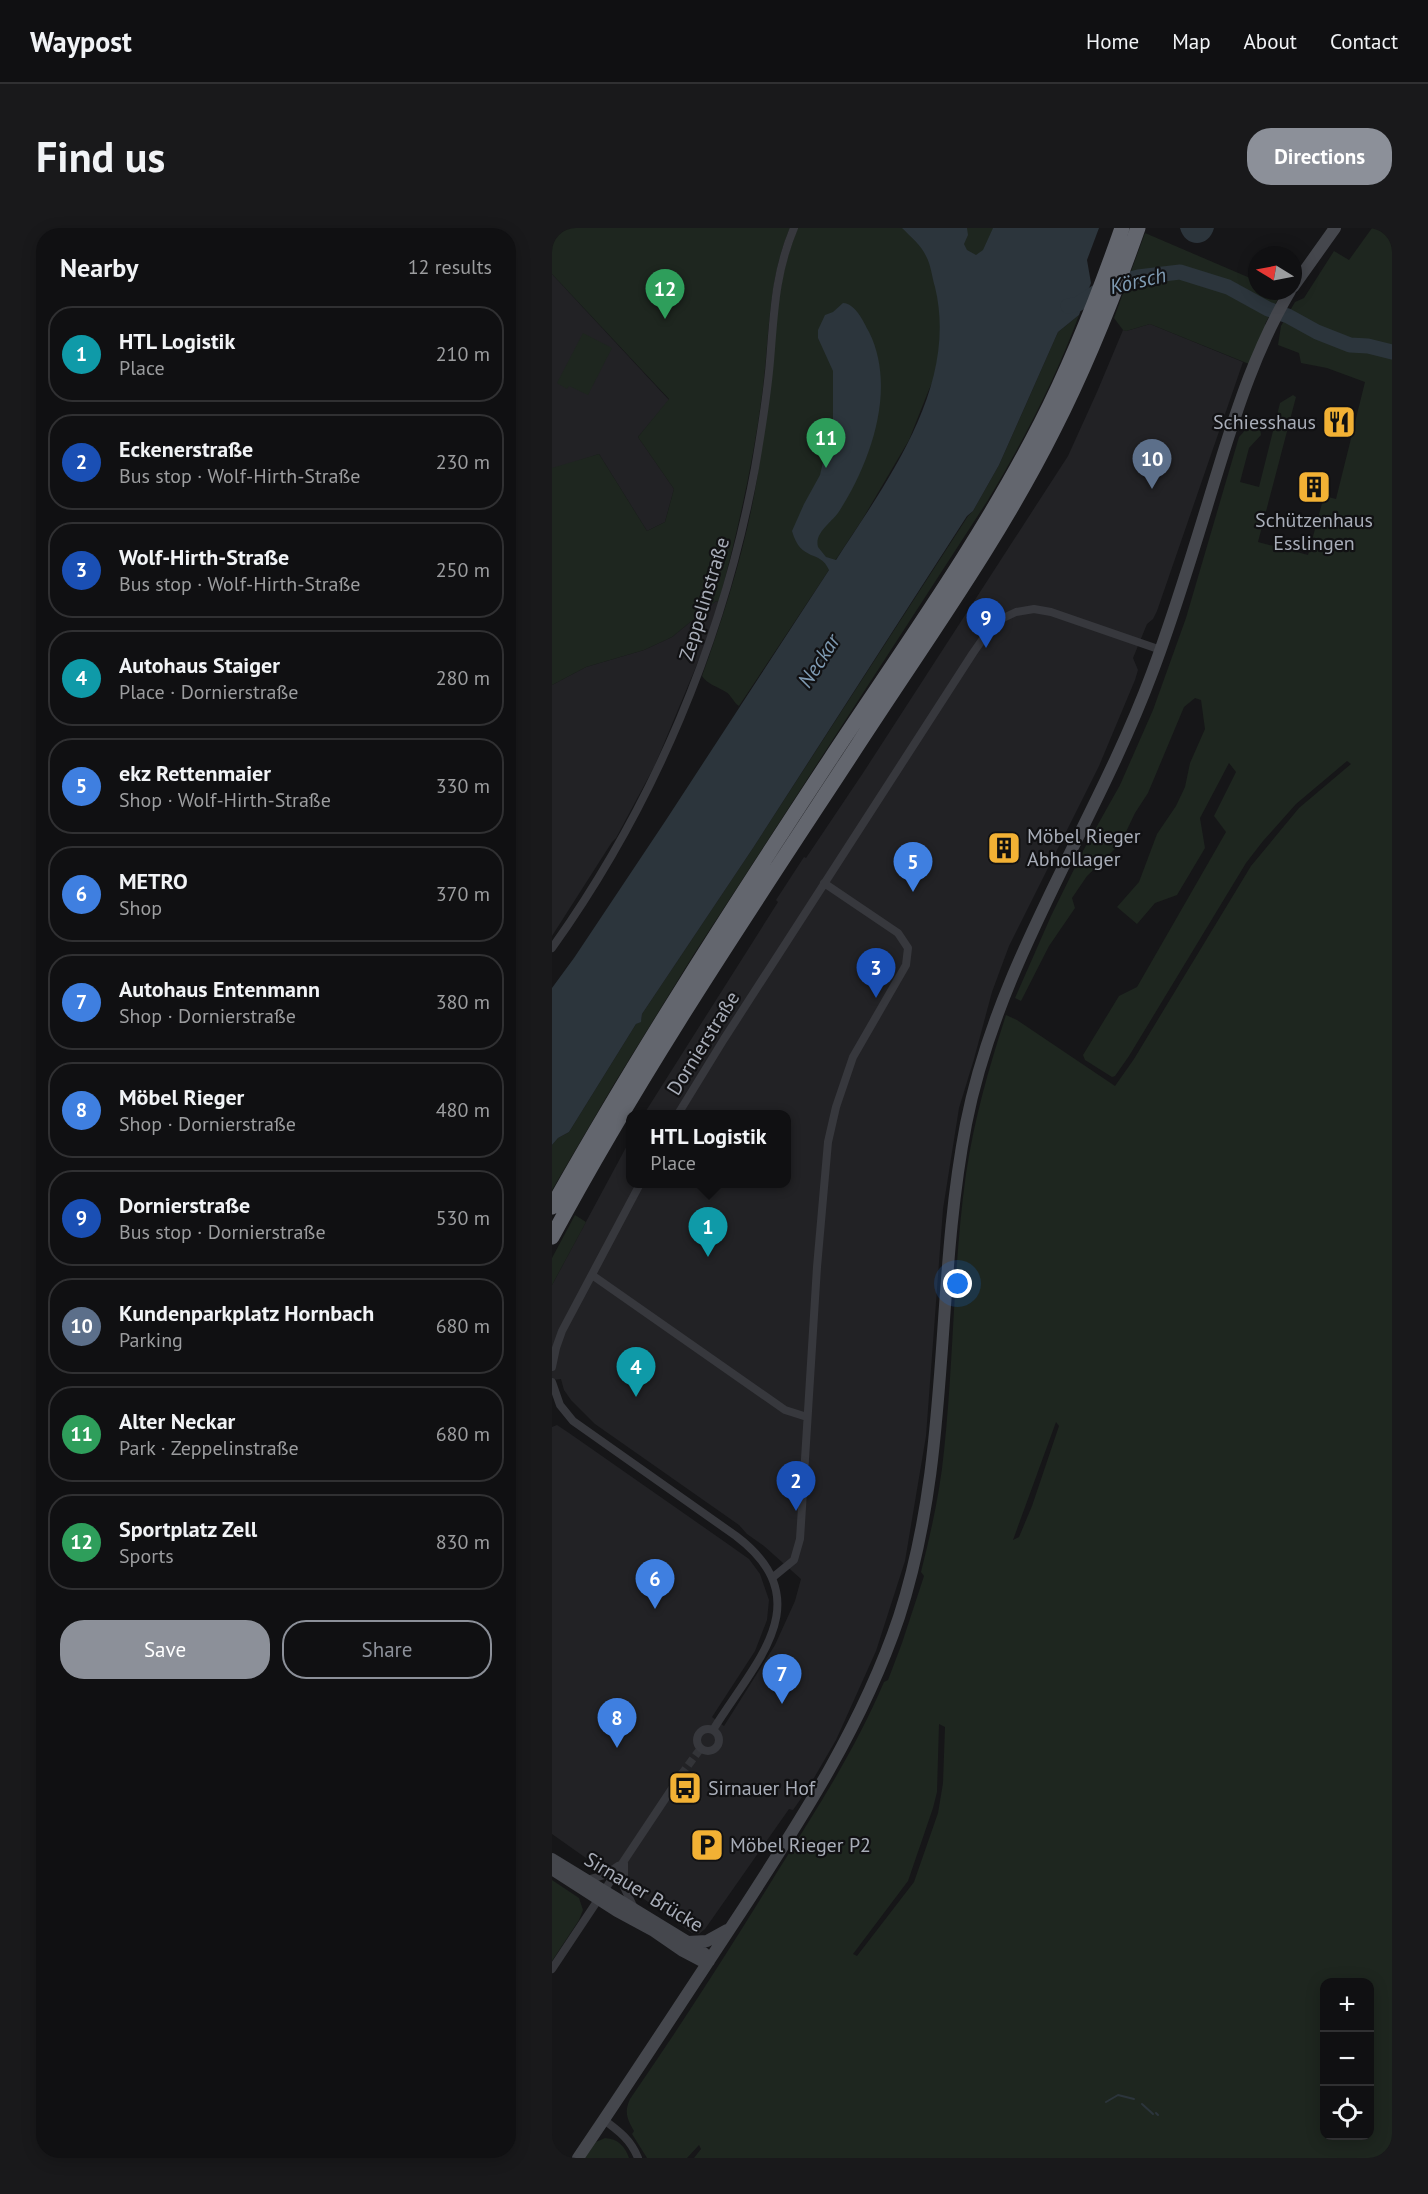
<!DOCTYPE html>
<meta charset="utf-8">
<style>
:root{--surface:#101012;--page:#19191b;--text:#f1f3f6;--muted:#9c9d9f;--line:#303032;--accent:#8c9099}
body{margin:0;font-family:"PT Sans",sans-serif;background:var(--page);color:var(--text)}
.controls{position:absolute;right:18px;bottom:18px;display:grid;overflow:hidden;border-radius:12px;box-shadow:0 3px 15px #0003}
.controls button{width:54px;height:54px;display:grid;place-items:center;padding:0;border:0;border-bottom:2px solid var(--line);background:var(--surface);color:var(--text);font:30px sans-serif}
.compass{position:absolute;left:696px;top:18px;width:54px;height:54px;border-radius:50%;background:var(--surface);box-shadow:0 3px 15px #0003;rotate:280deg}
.you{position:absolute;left:406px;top:1056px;width:21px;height:21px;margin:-15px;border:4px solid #fff;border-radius:50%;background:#1a73e8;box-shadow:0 0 0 9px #1a73e833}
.badge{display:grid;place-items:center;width:39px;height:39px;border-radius:50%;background:var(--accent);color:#fff;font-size:20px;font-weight:700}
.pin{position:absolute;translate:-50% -50px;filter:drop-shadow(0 2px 3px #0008)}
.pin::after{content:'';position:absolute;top:32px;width:21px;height:18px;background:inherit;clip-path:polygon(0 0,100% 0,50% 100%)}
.popup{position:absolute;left:74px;top:882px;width:165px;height:78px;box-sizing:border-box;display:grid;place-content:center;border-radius:12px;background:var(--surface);filter:drop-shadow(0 2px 4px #0005);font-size:20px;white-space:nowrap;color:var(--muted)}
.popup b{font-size:22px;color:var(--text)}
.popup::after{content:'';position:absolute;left:50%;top:100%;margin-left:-12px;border:12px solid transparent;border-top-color:var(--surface)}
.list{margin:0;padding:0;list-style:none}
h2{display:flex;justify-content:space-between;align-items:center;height:78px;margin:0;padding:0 24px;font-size:26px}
h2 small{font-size:20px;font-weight:400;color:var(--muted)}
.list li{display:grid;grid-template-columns:39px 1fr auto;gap:18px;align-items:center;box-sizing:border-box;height:96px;margin:0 12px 12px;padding:0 12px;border:2px solid var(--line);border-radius:24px}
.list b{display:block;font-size:22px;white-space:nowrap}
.list p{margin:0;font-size:20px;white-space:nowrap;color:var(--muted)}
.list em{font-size:20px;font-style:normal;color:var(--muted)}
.actions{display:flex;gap:12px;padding:18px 24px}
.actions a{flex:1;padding:14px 0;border:2px solid var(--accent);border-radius:24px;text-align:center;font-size:21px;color:var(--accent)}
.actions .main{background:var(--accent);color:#fff}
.icon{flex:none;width:33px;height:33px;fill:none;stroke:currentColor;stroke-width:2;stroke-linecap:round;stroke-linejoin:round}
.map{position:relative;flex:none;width:840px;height:1930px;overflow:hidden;border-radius:24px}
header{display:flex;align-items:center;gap:36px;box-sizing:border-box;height:84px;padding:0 30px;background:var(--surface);border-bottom:2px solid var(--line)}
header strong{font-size:28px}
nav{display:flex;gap:33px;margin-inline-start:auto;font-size:21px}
.intro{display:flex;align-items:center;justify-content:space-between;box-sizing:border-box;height:144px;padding:0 36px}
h1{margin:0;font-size:42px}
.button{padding:15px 27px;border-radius:24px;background:var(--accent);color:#fff;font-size:21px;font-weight:700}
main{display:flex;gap:36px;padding:0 36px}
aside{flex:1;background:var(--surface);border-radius:24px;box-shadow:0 3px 15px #0003}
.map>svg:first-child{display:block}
</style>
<header>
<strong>Waypost</strong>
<nav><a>Home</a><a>Map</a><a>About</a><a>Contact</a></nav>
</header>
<div class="intro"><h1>Find us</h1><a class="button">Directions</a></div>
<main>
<aside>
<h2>Nearby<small>12 results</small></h2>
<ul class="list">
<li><span class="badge" style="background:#0f9aa8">1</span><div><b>HTL Logistik</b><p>Place</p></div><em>210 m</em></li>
<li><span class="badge" style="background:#1a4fb4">2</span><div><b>Eckenerstraße</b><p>Bus stop · Wolf-Hirth-Straße</p></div><em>230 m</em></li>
<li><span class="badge" style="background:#1a4fb4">3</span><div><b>Wolf-Hirth-Straße</b><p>Bus stop · Wolf-Hirth-Straße</p></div><em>250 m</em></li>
<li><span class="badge" style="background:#0f9aa8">4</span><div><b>Autohaus Staiger</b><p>Place · Dornierstraße</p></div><em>280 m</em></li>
<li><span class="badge" style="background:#3f7fe0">5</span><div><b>ekz Rettenmaier</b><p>Shop · Wolf-Hirth-Straße</p></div><em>330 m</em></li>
<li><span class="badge" style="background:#3f7fe0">6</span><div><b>METRO</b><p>Shop</p></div><em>370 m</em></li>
<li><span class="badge" style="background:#3f7fe0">7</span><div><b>Autohaus Entenmann</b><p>Shop · Dornierstraße</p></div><em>380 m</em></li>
<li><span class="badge" style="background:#3f7fe0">8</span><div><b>Möbel Rieger</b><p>Shop · Dornierstraße</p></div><em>480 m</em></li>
<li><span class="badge" style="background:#1a4fb4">9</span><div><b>Dornierstraße</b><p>Bus stop · Dornierstraße</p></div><em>530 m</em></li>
<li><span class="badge" style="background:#5c6f8a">10</span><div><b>Kundenparkplatz Hornbach</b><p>Parking</p></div><em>680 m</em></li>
<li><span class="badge" style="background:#2e9e5b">11</span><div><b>Alter Neckar</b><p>Park · Zeppelinstraße</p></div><em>680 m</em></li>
<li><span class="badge" style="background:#2e9e5b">12</span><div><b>Sportplatz Zell</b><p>Sports</p></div><em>830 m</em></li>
</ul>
<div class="actions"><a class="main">Save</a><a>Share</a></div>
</aside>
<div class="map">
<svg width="840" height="1930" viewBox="0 0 840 1930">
<rect width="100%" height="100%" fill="#161618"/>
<path fill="#222225" d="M0 46 117 172 86 209 122 261 113 294 95 303 47 226 0 242Z
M598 96 691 134 605 383 601 391 595 396 581 430 586 442 583 452 547 538 457 718 440 764 422 831 407 880 391 981 374 1208 353 1333 324 1423 284 1512 255 1562 241 1582 237 1581 153 1701 147 1706 140 1705 0 1606V1199L5 1197 17 1205 173 1314 197 1331 208 1346 217 1372 215 1392 203 1423 160 1489 172 1498 223 1417 243 1373 249 1351 212 1318 195 1306 187 1297 43 1196 19 1172 12 1162 9 1151 0 1152V1057L78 912V956H234V886H92L226 674 224 672 252 629 254 630 311 545 516 228 545 164 571 102 574 103Z
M164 373 167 374 153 417 103 537 64 610 60 614 0 708V457L34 439 92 422 120 409Z"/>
<path fill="#1e261f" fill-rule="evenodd" d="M0 0H238C215 54 218 110 210 167 201 237 185 305 167 374L164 373 120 409 92 422 34 439 0 457V240L47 226 95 303 113 294 122 261 86 209 117 171 0 46Z
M246 0H449L376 164 357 212 310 292 187 478C181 474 180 468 174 464 166 459 155 456 150 448 173 384 194 318 205 251 212 206 216 160 221 115 226 75 230 37 246 0Z
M820 0H832L840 5V1930H142L149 1921 147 1917 135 1930H95L80 1906 82 1903C75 1891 72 1884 78 1871 130 1796 179 1719 227 1641 265 1581 304 1520 332 1454L336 1452 350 1415 372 1348 369 1344C379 1304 388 1264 392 1223 402 1131 401 1038 414 946 422 892 437 839 454 787L465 792 563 858 582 831 699 638 747 580 799 536 795 533 744 576 711 613 694 635 577 828 563 848 560 849 533 832 531 827 567 768 585 759 674 604 662 588 684 544 677 535 648 590 653 620 625 667 603 675 585 696 565 679 587 654 605 606 624 578 633 559 638 535 653 501 649 472 643 470 632 479 596 565 583 585 573 606 565 619 535 648 520 670 523 680 497 718 469 773 463 770 499 688 531 623 568 557 601 482 634 390 687 209 697 198 708 199 709 207 697 220 688 254 707 259 728 175 741 167 744 169 706 314 756 327 772 268 784 271 813 154 775 140 749 135 747 125 726 117 729 98 743 74 752 70 782 23 797 32ZM504 1194 507 1198 480 1278 467 1309 461 1312ZM387 1496 393 1499 391 1555 386 1585 362 1654 305 1728 301 1726 356 1653 381 1580 385 1564ZM772 1754H818V1908H772Z
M593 5 705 53V63H722L727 69 713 96 714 98 697 136 598 96 574 103 571 102 562 90Z
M527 87C503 152 472 212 436 272L142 726 62 856 0 962V917L6 910 17 904 84 796 89 793 90 786 201 620 416 288 421 283 447 237 506 104Z
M31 105 60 120 36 167 17 158 15 161 5 155Z
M23 987 34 994 0 1057V1030Z
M0 1652 27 1670 31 1682 27 1692 0 1733Z
M53 1910C66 1911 73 1918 77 1930H33L44 1914Z"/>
<path fill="#2c353c" d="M350 0H415L416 7 412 16 415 22 424 27 431 22 441 0H547L535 32 539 55 527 87 506 104 447 237 421 283 415 288 201 620 90 786 89 794 84 796 17 904 6 910 0 917V760L22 730 114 592 277 342C268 321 249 335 240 303L252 276 268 247 281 191V143L266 110V102L273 87 281 84 291 75C304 76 311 93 317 104 345 160 319 233 288 282 281 294 262 304 266 319L274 329 284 332C335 253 407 158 383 59 380 49 379 37 374 28 369 17 359 9 350 0Z
M628 0H662C657 20 633 20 628 0Z"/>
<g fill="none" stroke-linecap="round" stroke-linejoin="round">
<path stroke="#2c353c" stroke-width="2" d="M554 1874 566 1867 582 1871
M590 1876 601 1886
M604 1885 606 1887"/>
<path stroke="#2c353c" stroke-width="15" d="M516 78 526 76 555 57 586 49 628 44 676 59 716 81 736 88 765 104 798 117 816 118 840 124"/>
<path stroke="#333438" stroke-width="8" stroke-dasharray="8 4" stroke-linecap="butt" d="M129 1547 149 1520"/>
<path stroke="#37383d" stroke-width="8" d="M0 720C102 577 171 413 203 240 209 205 215 169 218 133 222 85 223 45 242 0
M126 886 172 811 421 425 435 405 447 392 464 384 482 381 499 384 609 422
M40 1047 233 1182 255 1189
M0 1139 4 1120 10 1103 88 956
M0 1154 8 1177 21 1193 184 1308C270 1373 202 1435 161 1502
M220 1350 242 1332 248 1311 265 1039 276 914 284 879 301 829 354 737 356 720 346 705 272 655
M145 1512a11 11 0 1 1 22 0a11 11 0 1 1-22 0Z
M72 1635V1659L82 1680
M34 1652 53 1647 66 1638
M0 1741 129 1547
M52 1892C67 1903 79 1912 86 1930"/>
<path stroke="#45474d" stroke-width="12" d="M741 59 783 0
M0 1631 144 1719 154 1727 157 1733
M0 1641 65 1683 102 1703 131 1723 150 1733H157
M136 1714 155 1713 175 1702
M26 1930C81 1849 135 1766 189 1684 250 1590 311 1496 347 1389 400 1226 382 1061 414 896 446 733 543 598 600 445 625 379 645 310 666 242 685 180 705 119 738 63"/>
<path stroke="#63666e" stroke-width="15" d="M0 979C86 826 181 679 277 533 350 422 429 313 489 195 521 132 547 66 570 0
M0 1009C92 838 201 677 307 515 374 412 447 311 502 201 535 136 562 68 586 0"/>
</g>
<defs>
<symbol id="restaurant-square" viewBox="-11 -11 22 22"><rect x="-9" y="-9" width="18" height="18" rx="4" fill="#f2b134" stroke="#111113"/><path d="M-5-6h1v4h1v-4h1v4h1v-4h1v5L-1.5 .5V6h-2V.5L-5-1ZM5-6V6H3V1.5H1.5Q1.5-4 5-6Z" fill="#111"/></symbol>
<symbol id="building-square" viewBox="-11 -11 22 22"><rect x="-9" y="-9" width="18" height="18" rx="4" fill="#f2b134" stroke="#111113"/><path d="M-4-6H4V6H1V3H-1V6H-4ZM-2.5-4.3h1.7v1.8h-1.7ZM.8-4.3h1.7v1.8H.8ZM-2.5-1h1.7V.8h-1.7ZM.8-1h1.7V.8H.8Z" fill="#111"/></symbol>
<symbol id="bus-square" viewBox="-11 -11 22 22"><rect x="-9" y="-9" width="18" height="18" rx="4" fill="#f2b134" stroke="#111113"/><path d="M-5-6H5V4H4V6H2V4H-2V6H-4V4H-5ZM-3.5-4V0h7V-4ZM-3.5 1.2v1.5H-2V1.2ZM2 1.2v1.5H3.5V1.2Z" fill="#111"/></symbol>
<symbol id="parking-square" viewBox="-11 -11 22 22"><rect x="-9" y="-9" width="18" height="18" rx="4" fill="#f2b134" stroke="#111113"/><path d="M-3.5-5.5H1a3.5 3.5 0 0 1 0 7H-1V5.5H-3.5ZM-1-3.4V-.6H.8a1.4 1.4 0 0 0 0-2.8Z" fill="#111"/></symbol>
</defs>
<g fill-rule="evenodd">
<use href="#restaurant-square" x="768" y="175" width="38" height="38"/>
<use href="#building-square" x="743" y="240" width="38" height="38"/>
<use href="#building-square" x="433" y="601" width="38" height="38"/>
<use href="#bus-square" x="114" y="1541" width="38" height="38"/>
<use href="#parking-square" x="136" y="1598" width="38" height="38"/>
</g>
<g text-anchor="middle" stroke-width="4.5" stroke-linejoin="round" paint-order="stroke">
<g font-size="20" fill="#a8adb8" stroke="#111113" text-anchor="start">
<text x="764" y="201" text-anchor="end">Schiesshaus</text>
<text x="762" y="299" text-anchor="middle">Schützenhaus<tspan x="762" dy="23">Esslingen</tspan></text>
<text x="475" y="615">Möbel Rieger<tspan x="475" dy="23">Abhollager</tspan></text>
<text x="156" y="1567">Sirnauer Hof</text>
<text x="178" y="1624">Möbel Rieger P2</text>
</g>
<g font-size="20" fill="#a8adb8" stroke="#111113">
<text transform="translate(152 371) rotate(-73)" y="7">Zeppelinstraße</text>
<text transform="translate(151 815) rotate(-58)" y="7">Dornierstraße</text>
<text transform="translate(92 1664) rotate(31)" y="7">Sirnauer Brücke</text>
</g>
<g font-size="21" font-style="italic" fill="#7f9bb3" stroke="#111113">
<text transform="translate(586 53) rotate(-13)" y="7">Körsch</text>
<text transform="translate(267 433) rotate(-57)" y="7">Neckar</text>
</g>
</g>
</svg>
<div class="controls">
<button>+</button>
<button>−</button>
<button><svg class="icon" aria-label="locate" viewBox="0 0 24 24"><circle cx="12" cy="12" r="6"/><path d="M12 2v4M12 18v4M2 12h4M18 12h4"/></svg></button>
</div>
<svg class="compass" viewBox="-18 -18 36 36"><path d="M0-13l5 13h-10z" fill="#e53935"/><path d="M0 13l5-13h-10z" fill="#9c9d9f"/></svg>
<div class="you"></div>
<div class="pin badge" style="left:156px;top:1029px;background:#0f9aa8">1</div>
<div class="popup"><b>HTL Logistik</b>Place</div>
<div class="pin badge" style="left:244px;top:1283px;background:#1a4fb4">2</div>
<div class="pin badge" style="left:324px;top:770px;background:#1a4fb4">3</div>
<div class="pin badge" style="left:84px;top:1169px;background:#0f9aa8">4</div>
<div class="pin badge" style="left:361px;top:664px;background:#3f7fe0">5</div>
<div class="pin badge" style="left:103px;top:1381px;background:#3f7fe0">6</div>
<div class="pin badge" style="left:230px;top:1476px;background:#3f7fe0">7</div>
<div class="pin badge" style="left:65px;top:1520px;background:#3f7fe0">8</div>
<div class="pin badge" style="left:434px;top:420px;background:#1a4fb4">9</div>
<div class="pin badge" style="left:600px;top:261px;background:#5c6f8a">10</div>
<div class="pin badge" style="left:274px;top:240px;background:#2e9e5b">11</div>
<div class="pin badge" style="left:113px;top:91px;background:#2e9e5b">12</div>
</div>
</main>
